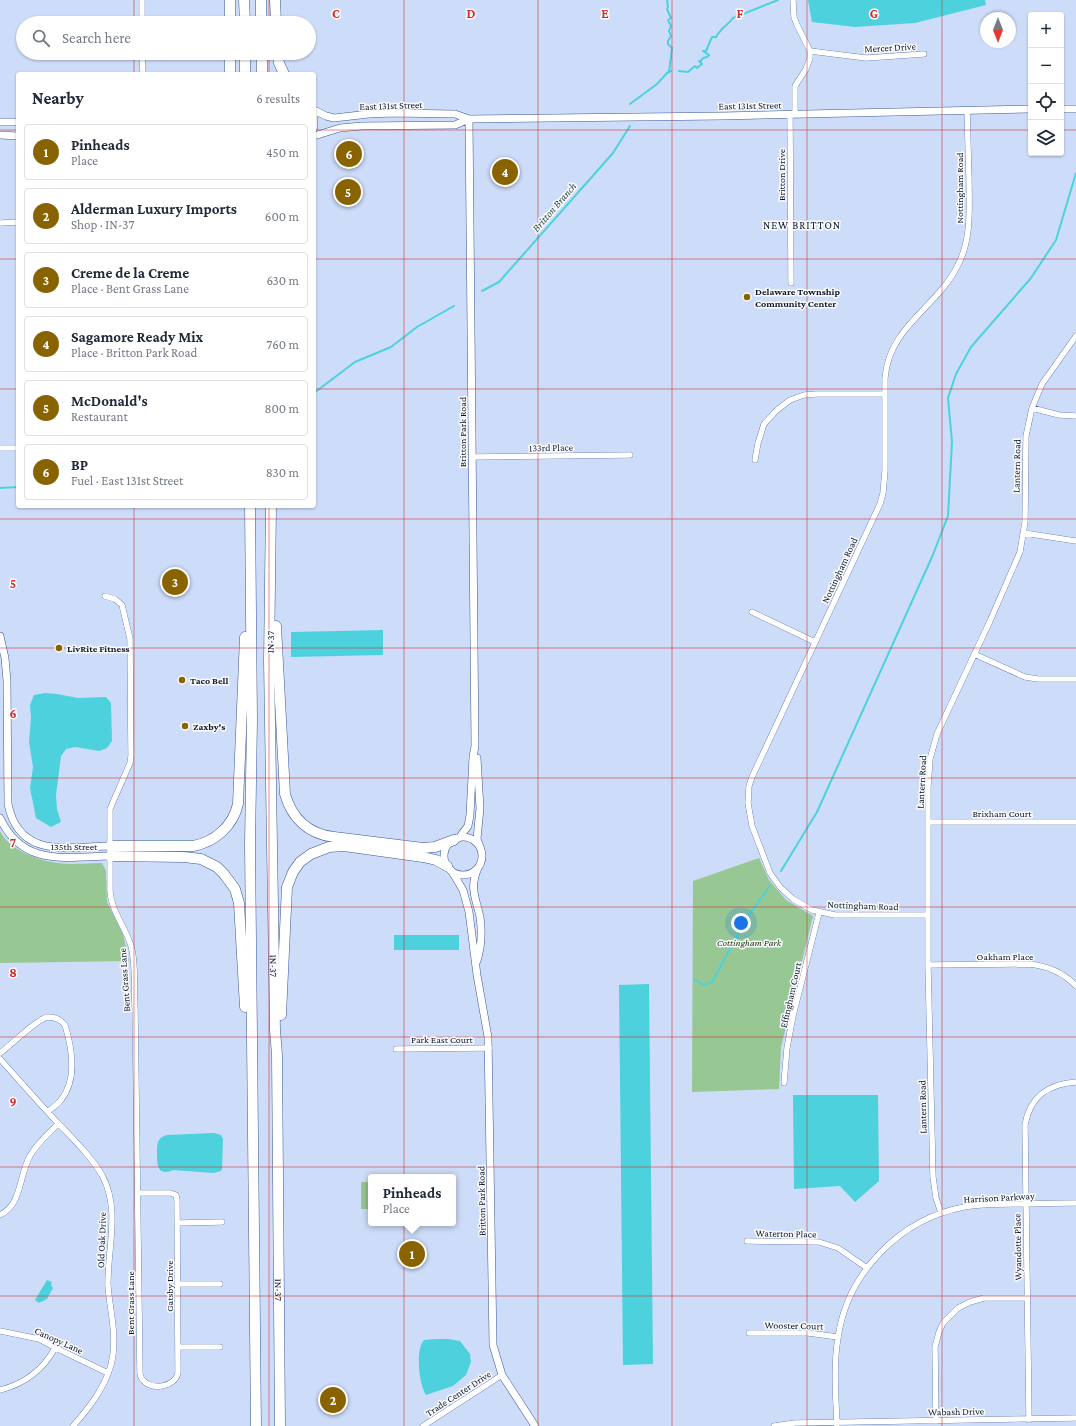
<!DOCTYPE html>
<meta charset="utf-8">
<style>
:root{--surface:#fff;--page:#f6f6f7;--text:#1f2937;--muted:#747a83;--line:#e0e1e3;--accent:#896300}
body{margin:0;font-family:"Crimson Pro",serif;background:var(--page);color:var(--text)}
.controls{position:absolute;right:12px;top:12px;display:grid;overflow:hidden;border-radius:4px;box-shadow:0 1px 3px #0004}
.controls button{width:36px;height:36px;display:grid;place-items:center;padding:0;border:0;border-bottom:1px solid var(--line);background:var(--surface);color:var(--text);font:20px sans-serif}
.compass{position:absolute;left:980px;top:12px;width:36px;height:36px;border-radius:50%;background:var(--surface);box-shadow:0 1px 3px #0004;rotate:180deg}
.you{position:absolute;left:741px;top:923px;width:14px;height:14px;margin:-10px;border:3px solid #fff;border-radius:50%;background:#1a73e8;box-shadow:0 0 0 6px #1a73e833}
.badge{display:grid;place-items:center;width:26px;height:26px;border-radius:50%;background:var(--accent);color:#fff;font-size:13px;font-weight:700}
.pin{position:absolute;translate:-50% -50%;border:2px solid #fff;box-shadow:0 1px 4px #0006}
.popup{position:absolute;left:368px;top:1174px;width:88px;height:52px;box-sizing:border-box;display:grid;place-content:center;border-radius:4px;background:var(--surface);filter:drop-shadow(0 1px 3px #0005);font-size:13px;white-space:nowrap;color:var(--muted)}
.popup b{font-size:15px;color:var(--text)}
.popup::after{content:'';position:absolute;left:50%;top:100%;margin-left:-8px;border:8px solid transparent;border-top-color:var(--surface)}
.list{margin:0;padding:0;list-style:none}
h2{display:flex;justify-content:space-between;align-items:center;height:52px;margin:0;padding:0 16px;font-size:17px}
h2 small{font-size:13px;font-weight:400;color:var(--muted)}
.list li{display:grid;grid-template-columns:26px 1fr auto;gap:12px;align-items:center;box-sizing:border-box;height:56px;margin:0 8px 8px;padding:0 8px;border:1px solid var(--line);border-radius:4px}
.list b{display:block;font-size:15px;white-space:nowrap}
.list p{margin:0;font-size:13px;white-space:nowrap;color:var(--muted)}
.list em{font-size:13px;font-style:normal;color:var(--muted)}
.icon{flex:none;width:22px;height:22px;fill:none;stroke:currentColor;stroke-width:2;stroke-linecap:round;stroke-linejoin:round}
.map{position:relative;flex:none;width:1076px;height:1426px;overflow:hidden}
.search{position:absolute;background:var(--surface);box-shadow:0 1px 3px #0004;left:16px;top:16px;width:300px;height:44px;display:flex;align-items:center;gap:10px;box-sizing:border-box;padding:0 14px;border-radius:22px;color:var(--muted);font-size:15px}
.panel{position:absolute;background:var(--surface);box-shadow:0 1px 3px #0004;left:16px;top:72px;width:300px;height:436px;border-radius:4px}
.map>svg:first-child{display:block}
</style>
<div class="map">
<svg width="1076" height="1426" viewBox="0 0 1076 1426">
<rect width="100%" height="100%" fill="#cddcf8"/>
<path fill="#97c793" d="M0 831C9 850 39 861 58 863 72 865 88 863 102 863L106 871 107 902 123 934 129 961 0 963Z
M759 858 769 880 786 900 813 916 781 1047 779 1089 692 1092 693 881Z
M361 1182H371V1209H361Z"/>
<path fill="#4dd2dd" d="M808 0H985L986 5 915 23 855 27 812 22Z
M383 630V655L291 657V632Z
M45 693 57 694 78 698 106 697 111 703 112 741 107 748 99 751 75 747 66 749 61 756 56 795 57 809 61 822 51 827 36 818 30 788 33 767 29 742 31 717 30 705 34 695Z
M394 935H459V950H394Z
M649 984 653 1364 623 1365 619 985Z
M793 1095H878L879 1181 855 1202 840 1186 794 1189Z
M214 1133 221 1135 223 1139 222 1169 221 1171 213 1173 173 1170C157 1177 157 1164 157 1152 157 1148 157 1143 159 1140 161 1137 164 1136 167 1135Z
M47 1280 52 1282 51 1285 53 1288 47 1299 39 1303 35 1300Z
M435 1339H448L460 1341 470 1354 471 1362 466 1375 453 1386 426 1395C419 1384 415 1350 424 1340Z"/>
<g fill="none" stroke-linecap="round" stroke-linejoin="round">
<path stroke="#4dd2dd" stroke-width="2" d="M667 0 668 7 667 9 671 18 668 20 671 26 669 31 671 36 668 41V44L672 48 669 72
M679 71 688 72 695 66 697 68 702 64 699 61H701L703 58 707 57 709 55 703 51H706L712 37H716C721 28 728 25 733 18L778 0
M630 104 657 84 667 73 671 71
M482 291 499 282 613 153 630 126
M314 393 355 362 391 347 417 327 454 306
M0 488 18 487
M781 871 817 812 932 557 948 516 952 442 948 398 956 374 971 347 1031 278 1056 240 1076 173
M695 980 704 985 712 982 747 918 769 887"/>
<defs>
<path id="minor" d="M142 0V23
M793 0 794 17 797 25 810 51V58L806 69 795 86V114
M810 51 866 58 924 54
M142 53 143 74
M790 114 791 283
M0 223 18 222
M1032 408 1059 415 1076 416
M0 448H18
M472 457 630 455
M755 460 758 443 764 424 777 410 790 400 804 395 816 394H884
M1024 533 1076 541
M105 596 115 599 122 605 130 639 131 756 130 763 110 809V891C111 910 124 925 130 943 136 957 134 991 135 1008L140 1374C141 1376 141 1379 143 1380 151 1391 175 1387 178 1373L177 1200 176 1195 170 1193H138
M752 612 815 642
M974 654 1025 677 1038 679H1076
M928 822H1076
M928 915H835L812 910 793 899 780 887 770 873 752 826 748 803 749 786 752 777 880 504 883 493 885 471V378C889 326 937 308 958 265 972 238 969 207 969 178 968 156 968 133 967 111
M928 965 1029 964C1048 966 1063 972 1076 986
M396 1049 489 1048
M0 1053C10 1046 38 1018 48 1017 55 1017 61 1020 65 1025 72 1048 78 1079 61 1100 58 1104 52 1108 48 1112
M0 1059C19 1080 37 1101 57 1122 73 1139 90 1155 102 1175 121 1210 107 1249 108 1286 110 1312 118 1338 111 1365 104 1389 89 1408 73 1426
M784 1083 787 1048 793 1016 819 913
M941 1213 936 1198 933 1177 928 965V787L930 759 937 734 990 621 1020 552 1025 522 1026 436 1032 408 1042 384 1076 336
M0 1215C22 1205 19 1175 30 1156 37 1143 48 1134 58 1124
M178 1223 222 1222
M747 1241 819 1242 838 1248 867 1268
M177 1284H220
M0 1331 39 1339 60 1350 108 1373
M749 1333H808L838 1337
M178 1347H220
M0 1390C24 1384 43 1370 55 1348
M1029 1420 1025 1125C1030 1096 1048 1084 1076 1082
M936 1421 935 1347 939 1332 943 1323 958 1308 970 1302 984 1298H1027
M423 1426 502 1375
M774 1426 795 1423 1076 1418
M837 1426C836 1397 833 1367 838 1338 847 1273 900 1219 964 1207 980 1204 996 1204 1012 1204 1034 1204 1055 1203 1076 1203"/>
<path id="tertiary" d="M1061 109H1076
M314 110 326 116 334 118 369 114 393 113 455 114 469 119 723 116 1031 109
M314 116V127
M0 122H18
M0 135 18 136
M314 136 340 128 362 126 455 125 469 119
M0 636 5 658 7 681 8 804C19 859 67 847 110 846
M477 758 480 808 477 839 480 847
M0 818C23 867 64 857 110 856
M444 856a19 19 0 1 1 38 0a19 19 0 1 1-38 0Z
M459 838 468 826 470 815 473 757 475 746 469 119
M451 870 463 890 469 912 477 975 488 1037 493 1345 502 1375 535 1426
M477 961C481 948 482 931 480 917 476 898 469 888 478 868"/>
<g id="motorway">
<path d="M244 0 245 23"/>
<path d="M261 0V23"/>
<path d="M275 0 276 23"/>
<path d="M230 23V0"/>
<path d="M230 53V74"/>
<path d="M245 53V74"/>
<path d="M262 53V74"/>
<path d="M277 53 279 63 284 74"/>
<path d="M250 506 252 720 250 844 256 1426"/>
<path id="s1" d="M271 506 269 661 275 1030 277 1055 280 1426"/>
<path d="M276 626 285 794C292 819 309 834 334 837L423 848 435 847 454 840"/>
<path d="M110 846H193C215 842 233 826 238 804L245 637"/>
<path d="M110 856 184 857 201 859 217 867 224 874 235 889 239 903 245 1007"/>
<path d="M281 1015 287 887 293 872 300 862 311 854 329 847 344 846 423 857 436 860 447 866"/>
</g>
</defs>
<use href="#minor" stroke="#3a5995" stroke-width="6"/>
<use href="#tertiary" stroke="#3a5995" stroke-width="8"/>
<use href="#motorway" stroke="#3a5995" stroke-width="11"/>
<use href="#minor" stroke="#fff" stroke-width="5.5"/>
<use href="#tertiary" stroke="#fff" stroke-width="7"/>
<use href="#motorway" stroke="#fff" stroke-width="10"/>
</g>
<path fill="none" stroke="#d62828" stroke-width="1" stroke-opacity="0.55" d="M134 0V23M269 0V23M404 0V1426M538 0V1426M672 0V1426M807 0V1426M942 0V1426M134 53V74M269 53V74M0 130H18M314 130H1031M1061 130H1076M0 259H18M314 259H1076M0 389H18M314 389H1076M134 506V1426M269 506V1426M0 519H1076M0 648H1076M0 778H1076M0 907H1076M0 1037H1076M0 1167H1076M0 1296H1076"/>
<g fill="#896300" stroke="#fcfcfc" stroke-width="1.5">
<circle cx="747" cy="297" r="4"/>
<circle cx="59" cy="648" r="4"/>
<circle cx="182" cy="680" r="4"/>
<circle cx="185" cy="726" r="4"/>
</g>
<g text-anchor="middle" stroke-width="3" stroke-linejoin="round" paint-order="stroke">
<g font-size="10" fill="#0a162e" stroke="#fcfcfc">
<text transform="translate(890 47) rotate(-3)" y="4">Mercer Drive</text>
<text transform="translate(391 105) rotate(-2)" y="4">East 131st Street</text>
<text transform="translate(750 105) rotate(-1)" y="4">East 131st Street</text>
<text transform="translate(781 175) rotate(-90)" y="4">Britton Drive</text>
<text transform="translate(959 188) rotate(-90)" y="4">Nottingham Road</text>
<text transform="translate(462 432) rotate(-90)" y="4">Britton Park Road</text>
<text transform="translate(551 447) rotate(-1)" y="4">133rd Place</text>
<text transform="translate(1016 466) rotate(-89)" y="4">Lantern Road</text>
<text transform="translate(839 570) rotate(-65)" y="4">Nottingham Road</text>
<text transform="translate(270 642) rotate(-89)" y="4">IN-37</text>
<text transform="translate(921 782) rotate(-87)" y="4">Lantern Road</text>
<text x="1002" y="817">Brixham Court</text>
<text x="74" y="850">135th Street</text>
<text transform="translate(863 905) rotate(2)" y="4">Nottingham Road</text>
<text x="1005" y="960">Oakham Place</text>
<text dy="4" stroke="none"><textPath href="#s1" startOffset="460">IN-37</textPath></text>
<text transform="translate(124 980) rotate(-94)" y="4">Bent Grass Lane</text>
<text transform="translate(790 995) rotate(-77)" y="4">Effingham Court</text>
<text x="442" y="1043">Park East Court</text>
<text transform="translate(922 1107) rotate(-91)" y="4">Lantern Road</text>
<text transform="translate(999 1197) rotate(-3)" y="4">Harrison Parkway</text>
<text transform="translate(481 1201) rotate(-91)" y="4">Britton Park Road</text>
<text transform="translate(786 1233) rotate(1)" y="4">Waterton Place</text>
<text transform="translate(101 1240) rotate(-88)" y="4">Old Oak Drive</text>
<text transform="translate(1017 1247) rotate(-91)" y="4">Wyandotte Place</text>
<text transform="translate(169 1286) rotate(-90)" y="4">Gatsby Drive</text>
<text dy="4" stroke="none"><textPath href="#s1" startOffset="784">IN-37</textPath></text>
<text transform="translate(130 1303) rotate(-90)" y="4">Bent Grass Lane</text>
<text transform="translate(794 1325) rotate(1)" y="4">Wooster Court</text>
<text transform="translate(59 1340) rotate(24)" y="4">Canopy Lane</text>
<text transform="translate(458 1393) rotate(-33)" y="4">Trade Center Drive</text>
<text transform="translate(956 1411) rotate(-1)" y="4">Wabash Drive</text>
</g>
<g font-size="10" font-weight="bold" fill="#0a162e" stroke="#fcfcfc" text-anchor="start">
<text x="755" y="295">Delaware Township<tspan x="755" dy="12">Community Center</tspan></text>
<text x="67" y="652">LivRite Fitness</text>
<text x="190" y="684">Taco Bell</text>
<text x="193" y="730">Zaxby's</text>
</g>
<g font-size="10" font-style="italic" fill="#11310f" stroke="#fcfcfc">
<text x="749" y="946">Cottingham Park</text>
</g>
<g font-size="11" font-style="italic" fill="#2f4c4e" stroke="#fcfcfc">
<text transform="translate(554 207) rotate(-49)" y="4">Britton Branch</text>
</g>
<g font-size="11" letter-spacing="1" fill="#0a162e" stroke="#fcfcfc">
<text x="802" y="229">NEW BRITTON</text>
</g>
</g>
<g font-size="13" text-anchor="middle" font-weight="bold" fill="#d62828" stroke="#fcfcfc" stroke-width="3" stroke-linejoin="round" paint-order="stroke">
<text x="336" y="18">C</text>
<text x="471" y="18">D</text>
<text x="605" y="18">E</text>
<text x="740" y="18">F</text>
<text x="874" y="18">G</text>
<text x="13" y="588">5</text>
<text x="13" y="718">6</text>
<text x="13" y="847">7</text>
<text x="13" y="977">8</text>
<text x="13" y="1106">9</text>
</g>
</svg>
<div class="controls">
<button>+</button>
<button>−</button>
<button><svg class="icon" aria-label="locate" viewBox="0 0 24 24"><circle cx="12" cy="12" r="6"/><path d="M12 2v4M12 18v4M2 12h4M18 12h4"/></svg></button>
<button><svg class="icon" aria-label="layers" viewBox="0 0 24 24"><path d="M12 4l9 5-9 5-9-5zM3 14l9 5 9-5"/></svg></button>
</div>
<svg class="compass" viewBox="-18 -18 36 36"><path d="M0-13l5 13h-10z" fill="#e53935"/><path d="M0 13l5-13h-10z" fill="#747a83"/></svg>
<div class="you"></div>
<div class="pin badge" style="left:412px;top:1254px">1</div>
<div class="popup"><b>Pinheads</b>Place</div>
<div class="pin badge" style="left:333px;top:1400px">2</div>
<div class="pin badge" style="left:175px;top:582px">3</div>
<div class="pin badge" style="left:505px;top:172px">4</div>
<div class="pin badge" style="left:348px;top:192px">5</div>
<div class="pin badge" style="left:349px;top:154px">6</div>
<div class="search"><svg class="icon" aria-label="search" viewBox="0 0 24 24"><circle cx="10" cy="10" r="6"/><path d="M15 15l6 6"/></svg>Search here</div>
<section class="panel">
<h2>Nearby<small>6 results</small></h2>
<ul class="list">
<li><span class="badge">1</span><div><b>Pinheads</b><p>Place</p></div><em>450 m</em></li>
<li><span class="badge">2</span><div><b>Alderman Luxury Imports</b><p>Shop · IN-37</p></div><em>600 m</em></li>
<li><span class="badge">3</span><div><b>Creme de la Creme</b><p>Place · Bent Grass Lane</p></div><em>630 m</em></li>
<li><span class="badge">4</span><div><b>Sagamore Ready Mix</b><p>Place · Britton Park Road</p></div><em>760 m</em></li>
<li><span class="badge">5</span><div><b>McDonald's</b><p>Restaurant</p></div><em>800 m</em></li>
<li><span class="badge">6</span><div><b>BP</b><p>Fuel · East 131st Street</p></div><em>830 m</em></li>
</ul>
</section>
</div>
